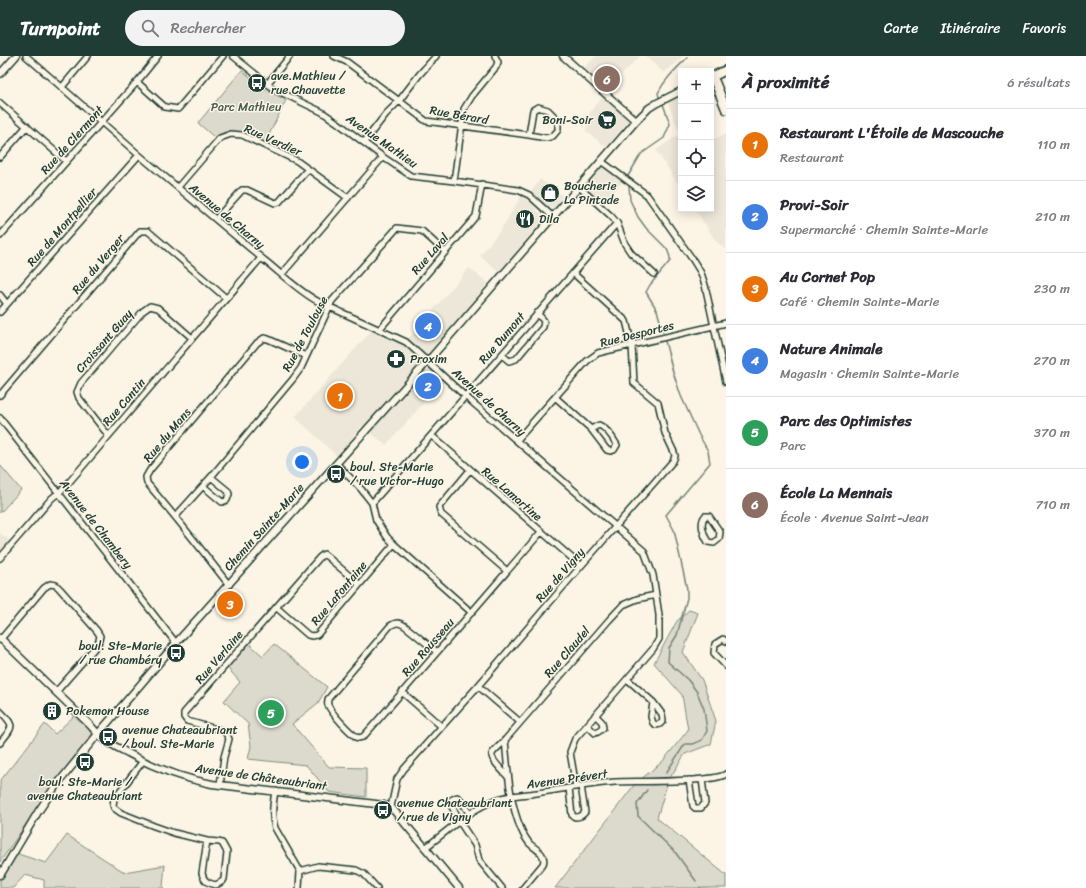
<!DOCTYPE html>
<html lang="fr">
<meta charset="utf-8">
<style>
:root{--surface:#fff;--page:#f2f2f3;--text:#2b2b33;--muted:#7c7c81;--line:#e1e1e2;--accent:#1f3d34}
body{margin:0;font-family:Sriracha,sans-serif;background:var(--page);color:var(--text)}
.controls{position:absolute;right:12px;top:12px;display:grid;overflow:hidden;border-radius:0px;box-shadow:0 2px 10px #0003}
.controls button{width:36px;height:36px;display:grid;place-items:center;padding:0;border:0;border-bottom:1px solid var(--line);background:var(--surface);color:var(--text);font:20px sans-serif}
.you{position:absolute;left:302px;top:406px;width:14px;height:14px;margin:-10px;border:3px solid #fff;border-radius:50%;background:#1a73e8;box-shadow:0 0 0 6px #1a73e833}
.badge{display:grid;place-items:center;width:26px;height:26px;border-radius:50%;background:var(--accent);color:#fff;font-size:13px;font-weight:700}
.pin{position:absolute;translate:-50% -50%;border:2px solid #fff;box-shadow:0 1px 4px #0006}
.list{margin:0;padding:0;list-style:none}
h2{display:flex;justify-content:space-between;align-items:center;height:52px;margin:0;padding:0 16px;font-size:17px}
h2 small{font-size:13px;font-weight:400;color:var(--muted)}
.list li{display:grid;grid-template-columns:26px 1fr auto;gap:12px;align-items:center;box-sizing:border-box;height:72px;padding:0 16px;border-top:1px solid var(--line)}
.list b{display:block;font-size:15px;white-space:nowrap}
.list p{margin:0;font-size:13px;white-space:nowrap;color:var(--muted)}
.list em{font-size:13px;font-style:normal;color:var(--muted)}
.icon{flex:none;width:22px;height:22px;fill:none;stroke:currentColor;stroke-width:2;stroke-linecap:round;stroke-linejoin:round}
.map{position:relative;flex:none;width:726px;height:832px;overflow:hidden}
header{display:flex;align-items:center;gap:24px;box-sizing:border-box;height:56px;padding:0 20px;background:var(--accent);color:#fff}
header strong{font-size:19px}
nav{display:flex;gap:22px;margin-inline-start:auto;font-size:14px}
.search{width:280px;height:36px;background:var(--page);display:flex;align-items:center;gap:10px;box-sizing:border-box;padding:0 14px;border-radius:22px;color:var(--muted);font-size:15px}
main{display:flex}
aside{flex:1;background:var(--surface)}
.map>svg:first-child{display:block}
</style>
<header>
<strong>Turnpoint</strong>
<div class="search"><svg class="icon" aria-label="search" viewBox="0 0 24 24"><circle cx="10" cy="10" r="6"/><path d="M15 15l6 6"/></svg>Rechercher</div>
<nav><a>Carte</a><a>Itinéraire</a><a>Favoris</a></nav>
</header>
<main>
<div class="map">
<svg width="726" height="832" viewBox="0 0 726 832">
<rect width="100%" height="100%" fill="#fcf5e5"/>
<filter id="ink" filterUnits="userSpaceOnUse"><feTurbulence type="fractalNoise" baseFrequency=".025" numOctaves="2"/><feDisplacementMap in="SourceGraphic" scale="8" xChannelSelector="R" yChannelSelector="G"/><feConvolveMatrix kernelMatrix="1 2 1 2 8 2 1 2 1" color-interpolation-filters="sRGB"/></filter>
<g filter="url(#ink)">
<path fill="#ece7d8" d="M596 0H640L607 34 584 12Z
M645 0H683L664 17Z
M681 35V132L656 94 680 78 666 42Z
M603 40 629 65 606 91 586 75 589 58Z
M726 78V194L715 184 695 153H711V84Z
M602 109 623 125 604 148 585 131Z
M540 123 563 140 554 153 549 151 531 136Z
M521 140 529 145 544 162 499 216 480 200 502 172Z
M469 212 488 227 423 306 443 326 386 389 362 370 337 400 295 361 371 275 403 289Z
M0 477 13 487 0 502Z"/>
<path fill="#dcdacc" stroke="#7e8c80" d="M242 14 264 33 286 44 265 87C249 79 232 68 215 82L198 67Z
M0 409 21 434 0 457Z
M689 554 698 557 683 596 702 624 716 665 711 688 685 698 668 725 657 762 726 819V832H555L635 728 662 706 688 674 682 639 654 607 677 565Z
M246 585 263 600 274 588 327 631 318 647 292 668 329 711 366 712V741L329 736 306 709 248 703 251 690 248 668 224 645 240 626 225 609Z
M75 659 87 670 91 677V683L46 739 0 806V725L45 668 55 678Z
M67 779 124 816 165 809 163 831 164 832H44V824L25 819 13 832H0V819L15 795 21 799 46 807Z"/>
<g fill="none" stroke-linecap="round" stroke-linejoin="round">
<path stroke="#758479" stroke-width="1.5" d="M659 41 658 37C665 23 676 13 687 2
M628 120 641 98 664 82 670 68 663 48
M629 129 630 144 638 161 646 172 667 193 670 201V205L650 229 646 236 657 254 663 276
M665 285 673 316 681 340 699 379 708 395 710 407 666 459 674 474 687 533V542L677 579 669 592 668 606 688 624 697 636 704 653 707 675 702 684 693 688H685L666 717
M647 734 637 748 638 760 675 796 696 825
M700 831 701 832"/>
<defs>
<path id="minor" d="M26 0 139 99 264 204C282 218 298 235 319 246L406 286 465 340 644 495 653 519 659 559V583L653 593 575 683 570 696 576 731
M233 0 274 33 322 56 338 67 383 101 411 120 454 125 518 134 529 139 553 161
M334 0 347 6 426 65 529 79 546 82 553 80 558 74V67L556 62 548 54 538 51 533 54 529 79
M137 26 165 51 178 53 223 0
M267 28 290 0
M62 31 88 0
M0 47 66 105
M364 86 386 58 399 45 419 19 436 0
M0 101 27 70
M601 105 647 139 693 204 701 217 705 229 726 326
M454 125 464 53 472 40 496 11 498 6 495 0
M178 131 220 82 231 78 242 79 297 105 348 142
M579 131 611 160 617 167 625 188 631 197 654 218
M216 163 242 134H247L275 147 279 146 308 113
M0 180 137 26 158 0
M282 218 383 101
M0 239 7 248
M0 256 139 99
M379 274 476 160 482 128
M502 299 509 305 516 303 543 271 544 265 537 257
M0 339 140 175H148L226 242
M555 341 591 373 607 394 611 395 614 394 617 389C613 382 607 372 599 369L591 373
M0 362 176 587
M108 379 79 342 77 336 81 327 143 255 150 250 158 252 192 282
M432 380 581 510
M517 384 587 305 598 297 606 295 726 267
M337 408 361 433 372 447 376 464 387 481 394 488 471 556
M470 414 439 451 441 458 507 515
M203 430 222 446 227 444 229 438 228 435 211 421
M372 447 617 167
M176 460 211 421 293 323 301 312 332 245 397 172 422 175 445 196
M705 460H709L720 476 719 483 714 487 708 486C704 480 699 467 705 460Z
M0 502 51 443 65 431 261 202
M229 529C202 494 175 460 147 427L146 421 150 414 257 287 264 282 268 283 306 300
M277 552 308 579 312 580 317 579 394 488
M0 584 44 532 50 528 56 529 60 533 97 575 100 580 98 588 56 636
M726 585 723 583 715 588 714 597 726 610
M437 596 405 570C399 566 396 566 390 570L328 643C328 646 327 647 328 649 332 658 350 677 358 682L363 681C423 613 482 544 541 476
M627 623 653 646 662 658 663 665 660 668 656 669 653 667 651 661 653 646
M478 630 520 666
M402 636 441 670
M0 655C16 671 13 670 0 687
M587 669 595 677 598 676 603 672 602 666 595 659
M505 684C508 715 509 745 521 773 523 778 526 783 529 787 535 793 547 798 543 808L523 832
M143 705 114 743 113 749 114 752 121 757 154 770 174 777 207 785 219 786 222 787 227 796 224 823 223 825 216 829C208 827 204 826 202 817L207 785
M508 721C505 717 490 703 492 698 493 695 502 688 505 684L609 564 623 549 637 543 656 539
M689 724 693 750 695 752H701L705 747 702 723
M220 729 224 701 229 683 227 679 224 675 187 665 184 661V657L320 501 324 498 359 528
M569 732 572 759 575 761C580 761 582 760 585 756L581 730
M275 735C273 749 271 759 275 772L300 815 299 832
M391 751 397 723 404 713 478 630 581 510 673 405 675 400 674 396 665 377 658 347 634 327 632 289 626 265 573 217
M460 764 450 748 451 744 457 741 460 743 469 757
M459 765 475 789 479 804 502 832
M425 792C449 774 470 753 498 743 510 739 524 739 537 737 563 733 589 728 615 726 635 725 714 727 726 718
M300 815 318 810 356 814 364 818 377 832"/>
<path id="tertiary" d="M563 0 636 65
M0 18 16 0
M0 582 89 668C94 673 98 679 104 683 111 689 120 693 128 697 155 712 181 722 212 728L384 749 391 751 459 832
M0 819 4 813 38 756 55 731 98 678 176 587 428 305 636 65 649 52 657 47 681 35"/>
<path id="primary" d="M726 14 712 21 715 26 726 53"/>
</defs>
<use href="#minor" stroke="#1f3d34" stroke-width="8"/>
<use href="#tertiary" stroke="#1f3d34" stroke-width="9"/>
<use href="#primary" stroke="#1f3d34" stroke-width="11"/>
<use href="#minor" stroke="#fcf5e5" stroke-width="5"/>
<use href="#tertiary" stroke="#fcf5e5" stroke-width="6"/>
<use href="#primary" stroke="#fcf5e5" stroke-width="8"/>
</g>
</g>
<defs>
<symbol id="bus-disc" viewBox="-11 -11 22 22"><circle r="9.5" fill="#1f3d34" stroke="#fcf5e5"/><path d="M-5-6H5V4H4V6H2V4H-2V6H-4V4H-5ZM-3.5-4V0h7V-4ZM-3.5 1.2v1.5H-2V1.2ZM2 1.2v1.5H3.5V1.2Z" fill="#fff"/></symbol>
<symbol id="supermarket-disc" viewBox="-11 -11 22 22"><circle r="9.5" fill="#1f3d34" stroke="#fcf5e5"/><path d="M-6-5.5h2.5l.6 2H6L4.5 2H-2.5L-4.4-4H-6ZM-1.5 3.2a1.3 1.3 0 1 0 .1 0ZM3 3.2a1.3 1.3 0 1 0 .1 0Z" fill="#fff"/></symbol>
<symbol id="shop-disc" viewBox="-11 -11 22 22"><circle r="9.5" fill="#1f3d34" stroke="#fcf5e5"/><path d="M-5-2.5h2.3a2.7 3.5 0 0 1 5.4 0H5L5.5 6h-11ZM-1.5-2.5h3a1.5 2.3 0 0 0-3 0Z" fill="#fff"/></symbol>
<symbol id="restaurant-disc" viewBox="-11 -11 22 22"><circle r="9.5" fill="#1f3d34" stroke="#fcf5e5"/><path d="M-5-6h1v4h1v-4h1v4h1v-4h1v5L-1.5 .5V6h-2V.5L-5-1ZM5-6V6H3V1.5H1.5Q1.5-4 5-6Z" fill="#fff"/></symbol>
<symbol id="pharmacy-disc" viewBox="-11 -11 22 22"><circle r="9.5" fill="#1f3d34" stroke="#fcf5e5"/><path d="M-2-6h4v4h4v4h-4v4h-4v-4h-4v-4h4Z" fill="#fff"/></symbol>
<symbol id="building-disc" viewBox="-11 -11 22 22"><circle r="9.5" fill="#1f3d34" stroke="#fcf5e5"/><path d="M-4-6H4V6H1V3H-1V6H-4ZM-2.5-4.3h1.7v1.8h-1.7ZM.8-4.3h1.7v1.8H.8ZM-2.5-1h1.7V.8h-1.7ZM.8-1h1.7V.8H.8Z" fill="#fff"/></symbol>
</defs>
<g fill-rule="evenodd">
<use href="#bus-disc" x="246" y="16" width="22" height="22"/>
<use href="#supermarket-disc" x="596" y="53" width="22" height="22"/>
<use href="#shop-disc" x="539" y="126" width="22" height="22"/>
<use href="#restaurant-disc" x="514" y="152" width="22" height="22"/>
<use href="#pharmacy-disc" x="385" y="292" width="22" height="22"/>
<use href="#bus-disc" x="325" y="407" width="22" height="22"/>
<use href="#bus-disc" x="165" y="586" width="22" height="22"/>
<use href="#building-disc" x="41" y="644" width="22" height="22"/>
<use href="#bus-disc" x="97" y="670" width="22" height="22"/>
<use href="#bus-disc" x="74" y="695" width="22" height="22"/>
<use href="#bus-disc" x="372" y="743" width="22" height="22"/>
</g>
<g text-anchor="middle" stroke-width="3" stroke-linejoin="round" paint-order="stroke">
<g font-size="12" fill="#1f3d34" stroke="#fcf5e5" text-anchor="start">
<text x="271" y="24">ave.Mathieu /<tspan x="271" dy="14">rue Chauvette</tspan></text>
<text x="593" y="68" text-anchor="end">Boni-Soir</text>
<text x="564" y="134">Boucherie<tspan x="564" dy="14">La Pintade</tspan></text>
<text x="539" y="167">Dila</text>
<text x="410" y="307">Proxim</text>
<text x="350" y="415">boul. Ste-Marie<tspan x="350" dy="14">/ rue Victor-Hugo</tspan></text>
<text x="162" y="594" text-anchor="end">boul. Ste-Marie<tspan x="162" dy="14">/ rue Chambéry</tspan></text>
<text x="66" y="659">Pokemon House</text>
<text x="122" y="678">avenue Chateaubriant<tspan x="122" dy="14">/ boul. Ste-Marie</tspan></text>
<text x="85" y="730" text-anchor="middle">boul. Ste-Marie /<tspan x="85" dy="14">avenue Chateaubriant</tspan></text>
<text x="397" y="751">avenue Chateaubriant<tspan x="397" dy="14">/ rue de Vigny</tspan></text>
</g>
<g font-size="12" fill="#455c52" stroke="#fcf5e5">
<text x="246" y="55">Parc Mathieu</text>
</g>
<g font-size="12" fill="#1f3d34" stroke="#fcf5e5">
<text transform="translate(459 59) rotate(10)" y="4">Rue Bérard</text>
<text transform="translate(72 84) rotate(-48)" y="4">Rue de Clermont</text>
<text transform="translate(273 84) rotate(24)" y="4">Rue Verdier</text>
<text transform="translate(382 85) rotate(35)" y="4">Avenue Mathieu</text>
<text transform="translate(227 160) rotate(40)" y="4">Avenue de Charny</text>
<text transform="translate(62 171) rotate(-49)" y="4">Rue de Montpellier</text>
<text transform="translate(430 198) rotate(-49)" y="4">Rue Laval</text>
<text transform="translate(98 208) rotate(-50)" y="4">Rue du Verger</text>
<text transform="translate(305 278) rotate(-62)" y="4">Rue de Toulouse</text>
<text transform="translate(637 278) rotate(-14)" y="4">Rue Desportes</text>
<text transform="translate(502 282) rotate(-49)" y="4">Rue Dumont</text>
<text transform="translate(104 285) rotate(-49)" y="4">Croissant Guay</text>
<text transform="translate(124 346) rotate(-49)" y="4">Rue Cantin</text>
<text transform="translate(489 346) rotate(42)" y="4">Avenue de Charny</text>
<text transform="translate(167 379) rotate(-50)" y="4">Rue du Mans</text>
<text transform="translate(512 438) rotate(41)" y="4">Rue Lamartine</text>
<text transform="translate(96 468) rotate(52)" y="4">Avenue de Chambery</text>
<text transform="translate(264 471) rotate(-48)" y="4">Chemin Sainte-Marie</text>
<text transform="translate(560 519) rotate(-49)" y="4">Rue de Vigny</text>
<text transform="translate(339 537) rotate(-50)" y="4">Rue Lafontaine</text>
<text transform="translate(428 591) rotate(-49)" y="4">Rue Rousseau</text>
<text transform="translate(567 596) rotate(-49)" y="4">Rue Claudel</text>
<text transform="translate(219 601) rotate(-49)" y="4">Rue Verlaine</text>
<text transform="translate(261 721) rotate(8)" y="4">Avenue de Châteaubriant</text>
<text transform="translate(567 723) rotate(-8)" y="4">Avenue Prévert</text>
</g>
</g>
</svg>
<div class="controls">
<button>+</button>
<button>−</button>
<button><svg class="icon" aria-label="locate" viewBox="0 0 24 24"><circle cx="12" cy="12" r="6"/><path d="M12 2v4M12 18v4M2 12h4M18 12h4"/></svg></button>
<button><svg class="icon" aria-label="layers" viewBox="0 0 24 24"><path d="M12 4l9 5-9 5-9-5zM3 14l9 5 9-5"/></svg></button>
</div>
<div class="you"></div>
<div class="pin badge" style="left:340px;top:340px;background:#e8710a">1</div>
<div class="pin badge" style="left:428px;top:330px;background:#3f7fe0">2</div>
<div class="pin badge" style="left:230px;top:548px;background:#e8710a">3</div>
<div class="pin badge" style="left:428px;top:270px;background:#3f7fe0">4</div>
<div class="pin badge" style="left:271px;top:657px;background:#2e9e5b">5</div>
<div class="pin badge" style="left:607px;top:23px;background:#8d6e63">6</div>
</div>
<aside>
<h2>À proximité<small>6 résultats</small></h2>
<ul class="list">
<li><span class="badge" style="background:#e8710a">1</span><div><b>Restaurant L'Étoile de Mascouche</b><p>Restaurant</p></div><em>110 m</em></li>
<li><span class="badge" style="background:#3f7fe0">2</span><div><b>Provi-Soir</b><p>Supermarché · Chemin Sainte-Marie</p></div><em>210 m</em></li>
<li><span class="badge" style="background:#e8710a">3</span><div><b>Au Cornet Pop</b><p>Café · Chemin Sainte-Marie</p></div><em>230 m</em></li>
<li><span class="badge" style="background:#3f7fe0">4</span><div><b>Nature Animale</b><p>Magasin · Chemin Sainte-Marie</p></div><em>270 m</em></li>
<li><span class="badge" style="background:#2e9e5b">5</span><div><b>Parc des Optimistes</b><p>Parc</p></div><em>370 m</em></li>
<li><span class="badge" style="background:#8d6e63">6</span><div><b>École La Mennais</b><p>École · Avenue Saint-Jean</p></div><em>710 m</em></li>
</ul>
</aside>
</main>
